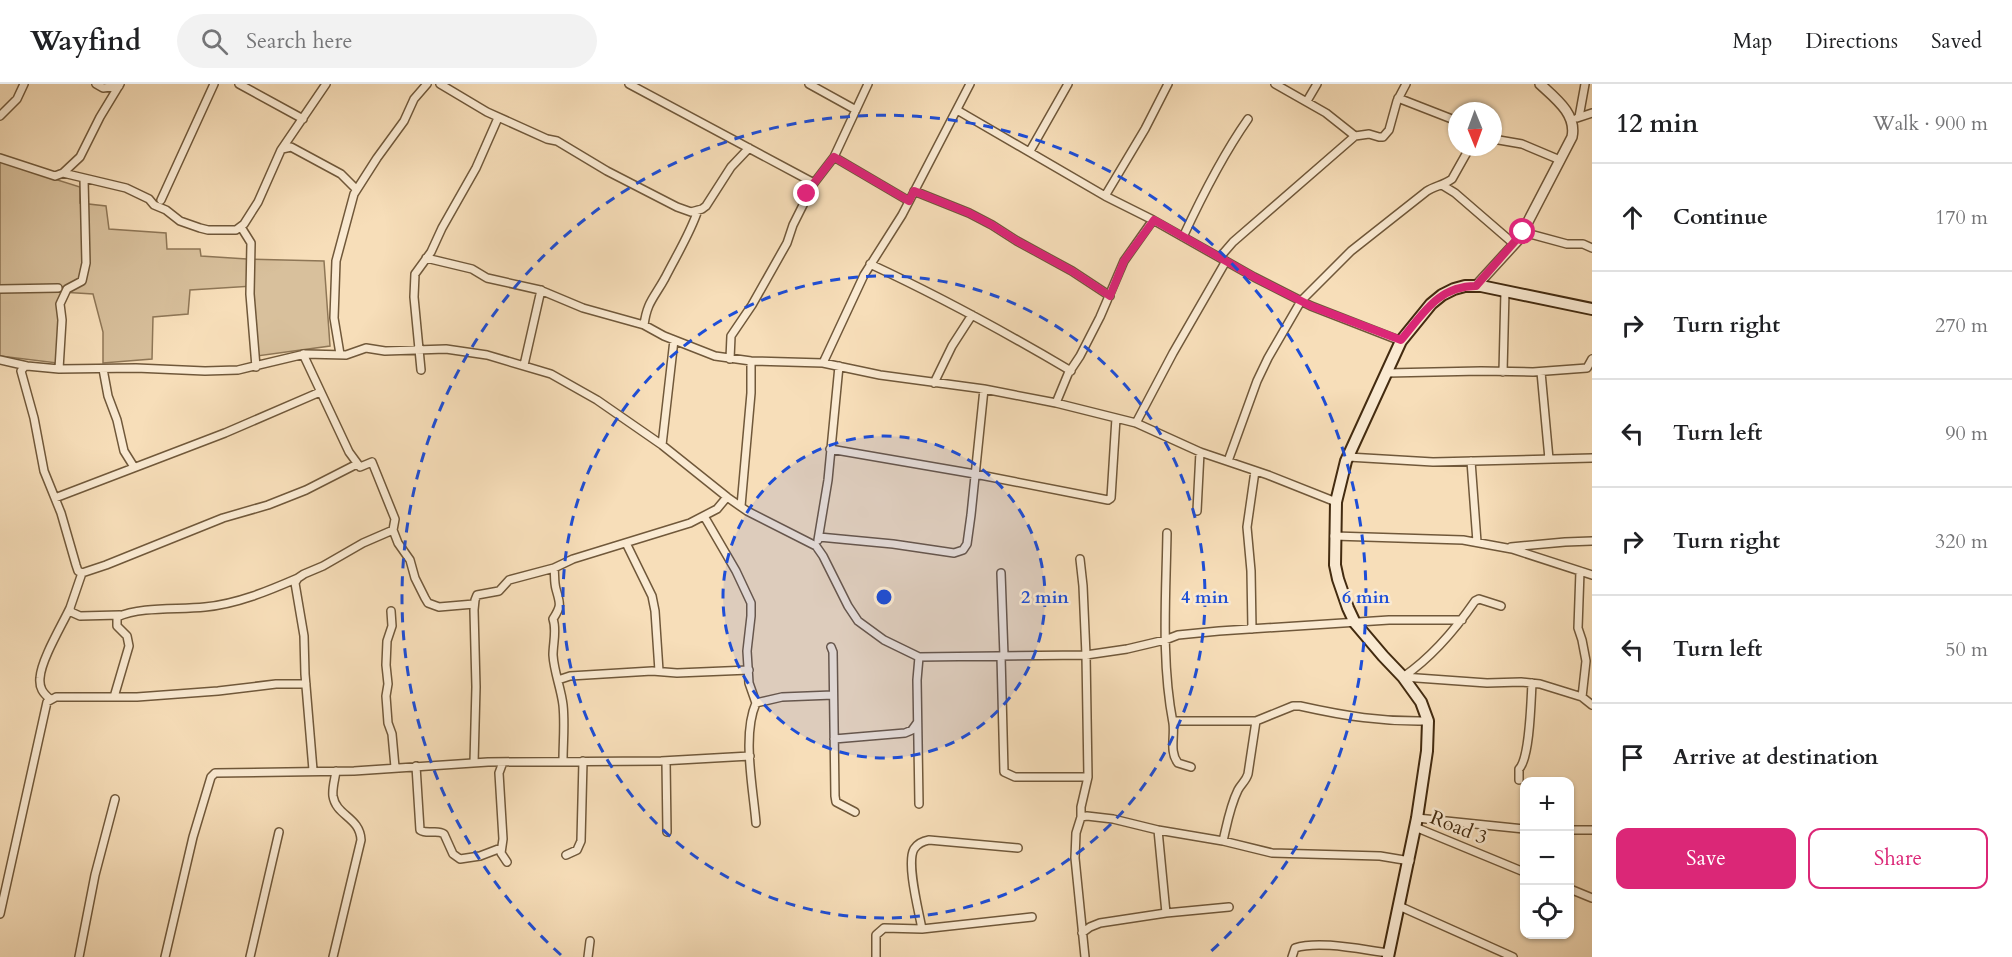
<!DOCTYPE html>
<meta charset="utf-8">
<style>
:root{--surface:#fff;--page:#f2f2f2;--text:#202124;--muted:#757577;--line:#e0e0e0;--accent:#db2777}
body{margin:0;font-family:Cardo,serif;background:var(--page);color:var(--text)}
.controls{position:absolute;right:18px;bottom:18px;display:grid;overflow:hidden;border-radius:12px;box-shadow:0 2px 4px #0004}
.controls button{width:54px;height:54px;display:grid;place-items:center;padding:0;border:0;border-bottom:2px solid var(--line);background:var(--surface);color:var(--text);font:30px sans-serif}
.compass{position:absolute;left:1448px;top:18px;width:54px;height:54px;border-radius:50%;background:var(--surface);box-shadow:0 2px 4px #0004;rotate:179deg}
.stop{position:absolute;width:18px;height:18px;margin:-14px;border:4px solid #db2777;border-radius:50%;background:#fff}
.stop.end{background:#db2777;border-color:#fff;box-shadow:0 2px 6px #0008}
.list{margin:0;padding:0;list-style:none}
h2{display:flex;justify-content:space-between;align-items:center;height:78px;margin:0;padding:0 24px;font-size:26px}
h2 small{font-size:20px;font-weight:400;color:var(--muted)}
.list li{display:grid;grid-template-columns:39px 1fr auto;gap:18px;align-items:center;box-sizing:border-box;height:108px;padding:0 24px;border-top:2px solid var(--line)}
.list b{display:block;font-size:22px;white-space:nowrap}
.list em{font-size:20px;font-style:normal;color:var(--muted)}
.actions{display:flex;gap:12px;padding:18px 24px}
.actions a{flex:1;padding:14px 0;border:2px solid var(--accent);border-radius:12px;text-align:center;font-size:21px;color:var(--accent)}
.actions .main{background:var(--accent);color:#fff}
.icon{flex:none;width:33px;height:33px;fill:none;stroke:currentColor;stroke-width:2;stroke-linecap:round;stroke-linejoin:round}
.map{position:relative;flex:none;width:1592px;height:873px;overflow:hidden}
header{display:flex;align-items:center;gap:36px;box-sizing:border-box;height:84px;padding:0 30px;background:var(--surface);border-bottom:2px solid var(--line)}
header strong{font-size:28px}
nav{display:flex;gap:33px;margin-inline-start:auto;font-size:21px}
.search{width:420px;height:54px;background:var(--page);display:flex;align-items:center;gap:15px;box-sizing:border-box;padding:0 21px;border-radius:33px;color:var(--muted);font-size:22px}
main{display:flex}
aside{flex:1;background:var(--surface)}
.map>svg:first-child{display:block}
</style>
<header>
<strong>Wayfind</strong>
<div class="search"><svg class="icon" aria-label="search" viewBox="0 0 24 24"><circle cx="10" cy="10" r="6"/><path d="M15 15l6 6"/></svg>Search here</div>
<nav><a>Map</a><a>Directions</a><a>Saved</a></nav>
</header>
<main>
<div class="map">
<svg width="1592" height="873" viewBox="0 0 1592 873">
<rect width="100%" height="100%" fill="#f7deb9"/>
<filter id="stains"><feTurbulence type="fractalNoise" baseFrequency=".00333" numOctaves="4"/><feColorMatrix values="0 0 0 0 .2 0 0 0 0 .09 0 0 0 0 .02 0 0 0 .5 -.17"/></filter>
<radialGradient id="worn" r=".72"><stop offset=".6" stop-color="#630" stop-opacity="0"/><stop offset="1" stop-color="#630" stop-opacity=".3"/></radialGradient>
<path fill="#d8c09c" stroke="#8e7656" stroke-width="1.5" d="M0 78 80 103V119L106 122 109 145 166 149 167 165H200L201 172 247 175 324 177 330 262 257 272 253 202 190 206 188 230 153 233 152 275 103 279V248L93 210 61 208 57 279 0 272Z"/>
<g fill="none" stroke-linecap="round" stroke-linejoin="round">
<defs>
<path id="minor" d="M96 0 103 4 119 2
M239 0 303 35
M440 0 487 28 547 55 557 57 607 87 677 123 691 128 702 125 706 122 731 83 749 64
M629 0 814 99
M809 0 856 26
M1275 0 1326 29 1355 52 1369 50 1379 53H1383L1389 46 1397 17 1406 0
M1398 14 1457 37
M1307 17 1317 0
M957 26 1105 112 1153 136 1254 193 1311 222 1401 257
M0 32 17 15 24 0
M1579 33 1585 0
M1577 34 1592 29
M1493 55 1522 60 1560 76
M282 65 291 63 341 90 356 105
M1030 67 1068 0
M834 73 909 117
M0 74 55 92 63 89 126 104 149 115 154 121 166 126 180 137 200 144 208 146H236L244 140 258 118 281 66 326 0
M63 89 80 73 100 33 120 0
M1442 101 1455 109 1514 160
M914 107 969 129 992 141 1017 157 1072 187 1110 212
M1105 112 1145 45 1168 0
M161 116 214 0
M241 143 251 159 250 210 256 283
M1523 148 1567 160H1583L1592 164
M1183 153C1202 112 1222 72 1248 35
M1220 173 1233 158 1355 52
M426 174 472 185 487 194 540 206 583 224 644 241 664 252 715 272 751 277 823 279 880 291 984 305 1056 319 1136 339 1200 368 1268 391 1336 418
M870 180C939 212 1005 248 1071 287
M0 205 58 204
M644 241C647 218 654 214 665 194 676 172 690 150 698 126
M303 270 349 368 360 383 372 378 395 435 393 446 398 459 410 476 415 494 425 514 428 519 439 523 474 520
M340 270 334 234 336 177 354 110 377 74 404 37 414 15 427 0
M730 275 731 252 752 221 787 159 793 141 814 99 834 73 868 0
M0 276 27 282 59 285 136 284 205 287 238 286 305 270 346 271 366 264 385 267 446 265 487 271 551 290 597 316 662 361 727 413 747 427 816 462 823 472 848 522 858 537 884 556 919 573 1086 571 1127 565 1165 556 1178 551 1219 547 1389 536H1462
M823 279 864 191 902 131 970 0
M524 281 541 206
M25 282 21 287 34 334 44 387 61 429 76 481 78 487 82 489 106 481 223 434 268 421 306 406 357 380
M59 285 62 236 60 220 67 205 82 197 86 179 84 95
M103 285 108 312 117 336 124 367 134 383
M421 286 414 213 415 190 431 168 442 144 476 84 498 34
M1503 288 1505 207
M1541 288 1549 375
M1387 289 1481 287 1533 288 1587 284 1592 275
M934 299 952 262 972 231
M1056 319 1068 290 1080 272 1100 233 1124 177 1153 136
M1136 339 1173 269 1226 177
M662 361 674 256
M830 365 975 390 1108 416 1111 414 1116 334
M1348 373 1433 378 1592 374
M1228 377 1257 297 1268 274 1301 217 1351 167 1427 107C1435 102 1444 101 1452 95L1470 63
M1471 377 1477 458
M55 414 225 349 320 308
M741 422 751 309V277
M1197 427 1200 368
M704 432 736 487 751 519V532L747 567 749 599 756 619C742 651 753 703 756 739
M1167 449C1166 512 1161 577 1173 639 1175 652 1169 668 1178 679L1191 683
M1334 452 1463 456 1512 465 1592 491
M819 453 893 460 954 469 963 466 967 460 971 431 984 305
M818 456 828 396 839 282
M626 459 652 512 655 527 659 587
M1511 463 1565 458 1592 457
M1080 475 1083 502 1086 571 1088 693 1081 723V733L1076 749 1075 774 1085 873
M554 484C555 491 554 498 556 505 560 520 562 521 553 535 557 546 553 559 553 571 554 588 561 604 563 621 565 640 563 658 563 677
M1580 487 1578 544 1582 556 1586 577 1582 613
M82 489 70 524 71 528 80 532 120 531
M1001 489 1004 572
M391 527 392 542 387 557 386 581 388 600 386 612 388 639 392 650 395 683
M1252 545 1251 487 1247 443 1255 387
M831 563 833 568 835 712 836 718 855 728
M1001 572 1004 688 1015 693H1088
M1403 593 1487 599 1521 598 1540 600 1582 613 1592 621
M1403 593C1432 573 1455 546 1475 517L1479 515 1501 522
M558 596 570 592 652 587 677 589 749 586
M114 613 129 562 127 552 117 542V533C142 522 178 526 205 523 237 520 268 507 298 494
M50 615C43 609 39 604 40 594 41 576 62 541 70 524
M756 619 782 613 833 611
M1173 637H1256L1293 622H1300C1345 632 1382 638 1428 637
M834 655 905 649 912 646 917 639
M666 677 667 748
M503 678 499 689 503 755 501 769 507 778
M474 679 476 603 474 526 475 516 477 511 499 507 509 496 554 484 573 475 690 439 717 425 727 413
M416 682 420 746C428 751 437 745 444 750L453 770 460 775 480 772 501 764
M313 686 305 590 304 552 295 499 298 494 304 490 323 482 363 459 393 446
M1519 696V685C1530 674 1531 616 1532 599
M919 720 917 596 919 573
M1081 733 1087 732 1113 735 1158 746 1223 757 1272 769 1380 772 1410 777
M1417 734 1524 745
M1415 743 1524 788
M1570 746H1592
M1223 757C1227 740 1230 722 1238 706 1241 700 1246 697 1248 690L1256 637
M566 771 577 766 581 757 583 677
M1570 805 1592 814
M1399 822 1513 873
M1166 829 1229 823
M0 830 47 618 56 613H137L218 607 276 600H306
M922 845C919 828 906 779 914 765 918 759 923 757 929 756L1018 764
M1082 849 1090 843 1100 839 1166 829 1158 746
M79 873 95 791 115 715
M165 873 193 753 211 693 215 689 354 687 488 678 661 677 750 672
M250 873 279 748
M333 873 361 756C360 733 336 732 333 712 332 704 335 695 336 687
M588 873 590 857
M876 873V851L884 844 922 845 1032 833
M1292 873 1295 864C1320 856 1363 866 1389 869"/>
<path id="tertiary" d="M1476 202 1519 155 1572 53C1577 30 1555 14 1540 0"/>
<path id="secondary" d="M1388 873 1417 734 1427 667 1428 637 1421 618 1403 593 1383 572 1355 539 1348 524 1338 495 1335 481 1336 418 1346 377 1401 257 1431 220 1442 211 1454 205 1465 202H1481L1592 225"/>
</defs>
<use href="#minor" stroke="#70583a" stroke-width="10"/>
<use href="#tertiary" stroke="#70583a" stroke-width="12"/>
<use href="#secondary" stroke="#432b10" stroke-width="14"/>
<use href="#minor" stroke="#faead2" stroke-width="7"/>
<use href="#tertiary" stroke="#faead2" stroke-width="9"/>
<use href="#secondary" stroke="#faead2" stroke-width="10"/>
</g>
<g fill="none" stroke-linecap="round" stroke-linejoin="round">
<path stroke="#db2777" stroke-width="8" d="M807 110 814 99 834 73 909 117 914 107 969 129 992 141 1017 157 1072 187 1110 212 1124 177 1154 136 1254 193 1311 222 1401 256C1423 230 1438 202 1476 202L1523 148"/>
</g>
<circle cx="884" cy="513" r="161" fill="#1d4ed8" fill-opacity=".12"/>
<g fill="none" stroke="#1d4ed8" stroke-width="3" stroke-dasharray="10 8">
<circle cx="884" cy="513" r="161"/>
<circle cx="884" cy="513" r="321"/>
<path d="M561 871A482 482 0 1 1 1207 871"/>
</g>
<g text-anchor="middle" stroke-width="5" stroke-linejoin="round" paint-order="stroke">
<g font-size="20" fill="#432b10" stroke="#faead2">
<text transform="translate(1459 743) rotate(22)" y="7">Road 3</text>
</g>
</g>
<circle cx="884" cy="513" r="9" fill="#1d4ed8" stroke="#faead2" stroke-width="3"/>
<g font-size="18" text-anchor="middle" font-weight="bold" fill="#1d4ed8" stroke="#faead2" stroke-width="5" stroke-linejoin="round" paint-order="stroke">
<text x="1045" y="519">2 min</text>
<text x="1205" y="519">4 min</text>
<text x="1366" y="519">6 min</text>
</g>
<rect width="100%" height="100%" filter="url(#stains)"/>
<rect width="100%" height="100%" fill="url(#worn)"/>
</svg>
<div class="controls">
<button>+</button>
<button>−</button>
<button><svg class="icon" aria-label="locate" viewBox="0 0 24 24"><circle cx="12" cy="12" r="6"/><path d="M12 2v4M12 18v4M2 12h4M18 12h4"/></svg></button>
</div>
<svg class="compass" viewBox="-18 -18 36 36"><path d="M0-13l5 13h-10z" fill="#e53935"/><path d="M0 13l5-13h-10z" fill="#757577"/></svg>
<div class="stop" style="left:1523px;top:148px"></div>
<div class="stop end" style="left:807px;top:110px"></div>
</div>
<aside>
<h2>12 min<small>Walk · 900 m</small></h2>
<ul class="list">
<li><svg class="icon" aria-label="ahead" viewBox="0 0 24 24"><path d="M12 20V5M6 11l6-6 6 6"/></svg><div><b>Continue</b></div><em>170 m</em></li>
<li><svg class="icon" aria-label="right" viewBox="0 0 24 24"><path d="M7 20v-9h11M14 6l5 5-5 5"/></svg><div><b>Turn right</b></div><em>270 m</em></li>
<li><svg class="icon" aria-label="left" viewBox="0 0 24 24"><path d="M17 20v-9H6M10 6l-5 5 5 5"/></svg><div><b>Turn left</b></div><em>90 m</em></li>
<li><svg class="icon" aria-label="right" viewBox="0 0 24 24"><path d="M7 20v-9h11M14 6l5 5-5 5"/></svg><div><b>Turn right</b></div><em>320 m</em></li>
<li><svg class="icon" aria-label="left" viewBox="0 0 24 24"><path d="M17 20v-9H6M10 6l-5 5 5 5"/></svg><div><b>Turn left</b></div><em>50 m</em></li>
<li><svg class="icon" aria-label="arrive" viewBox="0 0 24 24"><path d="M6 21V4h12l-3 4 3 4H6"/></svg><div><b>Arrive at destination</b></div></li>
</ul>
<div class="actions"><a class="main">Save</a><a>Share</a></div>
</aside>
</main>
